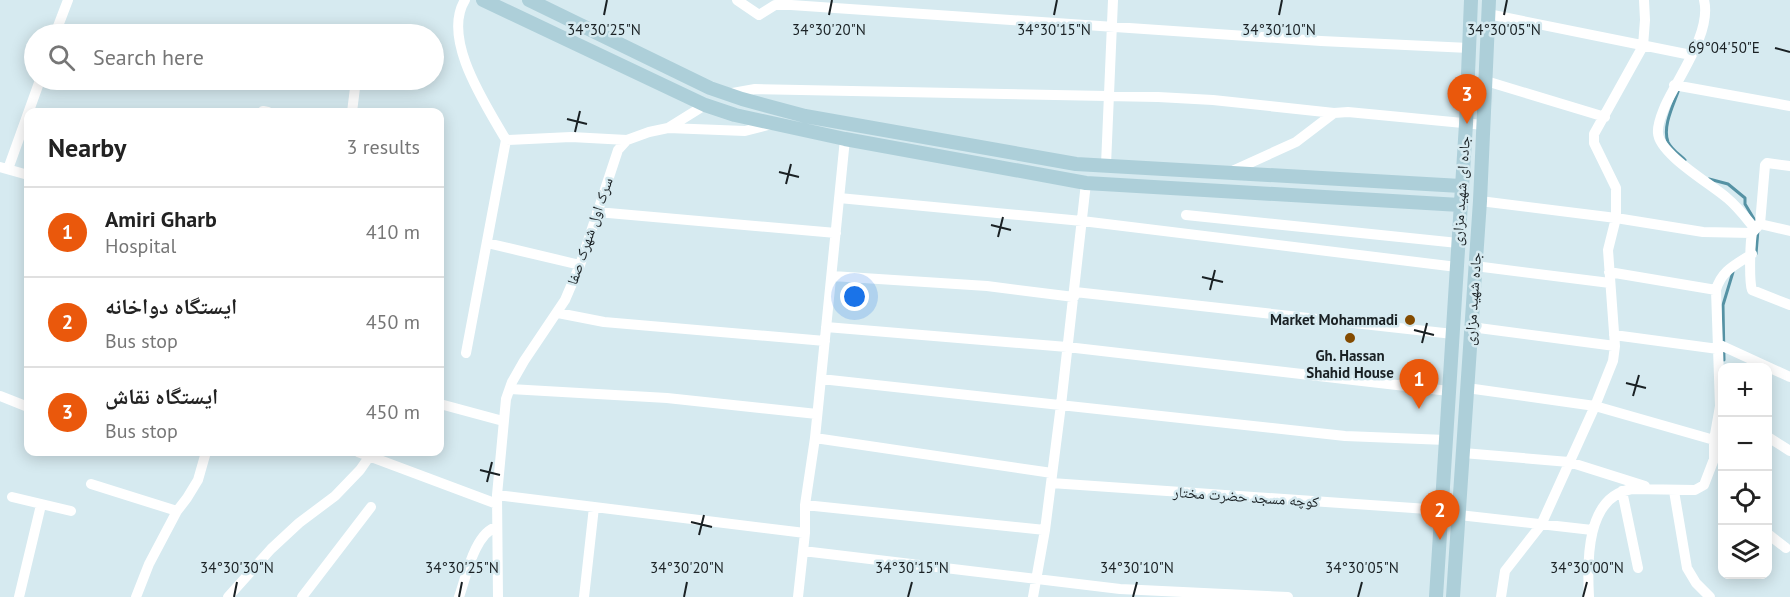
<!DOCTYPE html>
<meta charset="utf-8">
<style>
:root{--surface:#fff;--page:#f6f6f6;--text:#222;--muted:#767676;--line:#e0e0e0;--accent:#ea580c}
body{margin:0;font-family:"PT Sans","Noto Naskh Arabic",sans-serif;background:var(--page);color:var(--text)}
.controls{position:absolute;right:18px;bottom:18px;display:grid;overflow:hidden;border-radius:12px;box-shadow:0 3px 15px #0003}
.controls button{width:54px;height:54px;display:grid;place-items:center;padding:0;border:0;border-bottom:2px solid var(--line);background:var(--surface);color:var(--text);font:30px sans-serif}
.you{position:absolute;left:855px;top:297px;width:21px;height:21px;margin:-15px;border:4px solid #fff;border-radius:50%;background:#1a73e8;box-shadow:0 0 0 9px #1a73e833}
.badge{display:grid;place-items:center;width:39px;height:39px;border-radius:50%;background:var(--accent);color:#fff;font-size:20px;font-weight:700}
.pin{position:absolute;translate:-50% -50px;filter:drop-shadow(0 2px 3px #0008)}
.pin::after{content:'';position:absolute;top:32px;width:21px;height:18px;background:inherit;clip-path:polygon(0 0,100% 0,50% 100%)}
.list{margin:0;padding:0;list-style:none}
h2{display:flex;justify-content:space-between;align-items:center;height:78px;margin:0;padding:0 24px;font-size:26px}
h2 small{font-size:20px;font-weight:400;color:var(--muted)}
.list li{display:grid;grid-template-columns:39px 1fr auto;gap:18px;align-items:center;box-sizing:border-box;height:90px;padding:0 24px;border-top:2px solid var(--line)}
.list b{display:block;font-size:22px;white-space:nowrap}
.list p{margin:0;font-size:20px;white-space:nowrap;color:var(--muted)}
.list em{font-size:20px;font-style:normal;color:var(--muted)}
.icon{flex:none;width:33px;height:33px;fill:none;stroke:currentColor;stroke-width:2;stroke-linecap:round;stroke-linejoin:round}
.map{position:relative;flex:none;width:1790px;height:597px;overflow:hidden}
.search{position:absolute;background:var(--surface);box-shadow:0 3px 15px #0003;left:24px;top:24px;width:420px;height:66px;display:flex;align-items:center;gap:15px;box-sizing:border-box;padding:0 21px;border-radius:33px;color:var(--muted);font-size:22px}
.panel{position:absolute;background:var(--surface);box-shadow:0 3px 15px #0003;left:24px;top:108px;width:420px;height:348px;border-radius:12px}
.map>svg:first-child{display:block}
</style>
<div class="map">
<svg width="1790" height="597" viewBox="0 0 1790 597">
<rect width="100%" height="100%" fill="#d6eaf0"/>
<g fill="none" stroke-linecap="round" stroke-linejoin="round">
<path stroke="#5592a4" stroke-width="3" d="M1679 89C1674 104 1662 126 1668 142 1671 149 1680 155 1685 160
M1709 179 1728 184 1745 198V204L1757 224
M1756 254 1758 230
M1724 360 1723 305 1733 272
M1718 458 1722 444"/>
<path stroke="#fff" stroke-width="10" d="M465 0C441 39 486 105 506 140L466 353
M737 0 759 15 775 5H791L1321 41 1469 48
M1704 0C1712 32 1678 77 1665 106 1662 114 1657 124 1658 133 1659 154 1711 184 1727 198 1738 207 1746 218 1755 229
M1488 14 1691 55
M55 34 68 0
M359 34 362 29 412 33
M1486 81 1605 117
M1674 85 1790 106
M727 94 755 89 1158 97 1213 100 1334 113
M263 111 268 112
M352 112 356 80
M668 128 705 105
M506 140 571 137 627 140 649 132 668 128 745 131 772 124
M1106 165 1113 0
M1790 166 1767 163 1765 165 1760 224 1752 233C1750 244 1749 281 1752 290L1790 305
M0 167 28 175
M8 169 40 80
M1230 172 1296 142 1334 113 1348 112 1484 125
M839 198 1082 221 1457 267
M1480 201 1616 218 1703 232 1752 233
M597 212 836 233
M1186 215 1458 243
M1760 224 1790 231
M487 243 580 265
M1475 266 1610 283
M1609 272 1716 290
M832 276 987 286 1074 297
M1075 292 1453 334
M558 313 604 322 825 341
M826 327 1067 347 1449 391
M1471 327 1615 346
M1614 335 1718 349
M1718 344 1790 377
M821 379 1345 436 1446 440
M1467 388 1595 406 1714 440
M510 389 667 398 817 414
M0 396 28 407
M440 404 503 421
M1768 437 1790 451
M815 438 1052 473
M358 452 497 504
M1463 453 1569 462 1645 486
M1051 483 1442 510
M91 484 177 511
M1622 491 1638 568
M1674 491 1687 568 1696 583 1710 597
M497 495 805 533
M12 497 71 511
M805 505 1045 530
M1459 515 1592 530
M1768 534 1786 548
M803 551 1120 589 1288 597
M19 597 41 505
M136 597 149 564 177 511 187 498 198 480 206 452
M228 597 271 549 299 523 335 496 360 470 369 457
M302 597 371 507
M459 597C466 577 475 532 497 527
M498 597 497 495 506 399 512 382 524 361 565 300 580 265 618 150 627 140
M584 597 594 507
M798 597 805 533V505L815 438 845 139
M1033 597 1045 530 1061 405 1086 183
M1501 597 1505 571 1541 525 1595 406 1613 361 1615 346 1608 250 1616 218V188L1594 143V134L1643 46 1645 20 1644 0
M1589 597C1587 561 1586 496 1632 489L1695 490 1704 485 1714 459V440L1720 406 1716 290C1721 271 1735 265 1752 254"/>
<path stroke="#adcfd9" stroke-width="14" d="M483 0 705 105 735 115 845 139 1086 183 1460 205
M529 0 710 88 742 99 805 116 1076 164 1461 186
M1436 597 1466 124 1471 0
M1453 597 1480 201 1489 0"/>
</g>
<path fill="none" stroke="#1a2124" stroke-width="2" d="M604 15 607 0M829 15 832 0M1054 15 1057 0M1279 15 1282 0M1504 15 1507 0M1775 48 1790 52M567 119 587 124M575 132 580 111M779 172 799 177M786 184 791 164M991 225 1011 230M998 237 1003 217M1202 277 1223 282M1210 290 1215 270M1414 330 1434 335M1422 343 1427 323M1626 383 1646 388M1633 396 1639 375M480 470 500 475M487 482 492 462M691 522 712 527M699 535 704 515M234 597 237 582M459 597 462 582M684 597 687 582M908 597 912 582M1133 597 1137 582M1358 597 1362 582M1583 597 1587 582"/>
<g fill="#844b00" stroke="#d6eaf0" stroke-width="2">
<circle cx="1410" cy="320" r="6"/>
<circle cx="1350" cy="338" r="6"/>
</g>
<g text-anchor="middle" stroke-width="5" stroke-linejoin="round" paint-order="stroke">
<g font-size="15" fill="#1a2124" stroke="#d6eaf0">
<text transform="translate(1461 191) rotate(-86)" y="5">جاده ای شهید مزاری</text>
<text transform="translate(590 231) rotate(-71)" y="5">سرک اول شهرک صفا</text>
<text transform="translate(1473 299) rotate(-86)" y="5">جاده شهید مزاری</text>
<text transform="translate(1246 497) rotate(4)" y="5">کوچه مسجد حضرت مختار</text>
</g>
<g font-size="15" font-weight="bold" fill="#1a2124" stroke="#d6eaf0" text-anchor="end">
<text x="1398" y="325">Market Mohammadi</text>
<text x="1350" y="361" text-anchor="middle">Gh. Hassan<tspan x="1350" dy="17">Shahid House</tspan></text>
</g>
</g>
<g font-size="15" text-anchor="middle" fill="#1a2124" stroke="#d6eaf0" stroke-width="5" stroke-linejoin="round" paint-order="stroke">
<text x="604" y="35">34°30'25"N</text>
<text x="829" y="35">34°30'20"N</text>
<text x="1054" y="35">34°30'15"N</text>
<text x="1279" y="35">34°30'10"N</text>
<text x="1504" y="35">34°30'05"N</text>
<text x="1724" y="53">69°04'50"E</text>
<text x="237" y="573">34°30'30"N</text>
<text x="462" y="573">34°30'25"N</text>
<text x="687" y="573">34°30'20"N</text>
<text x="912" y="573">34°30'15"N</text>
<text x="1137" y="573">34°30'10"N</text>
<text x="1362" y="573">34°30'05"N</text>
<text x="1587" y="573">34°30'00"N</text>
</g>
</svg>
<div class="controls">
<button>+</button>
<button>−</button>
<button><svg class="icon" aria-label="locate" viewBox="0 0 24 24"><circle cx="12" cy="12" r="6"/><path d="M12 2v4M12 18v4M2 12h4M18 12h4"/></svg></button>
<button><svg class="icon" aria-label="layers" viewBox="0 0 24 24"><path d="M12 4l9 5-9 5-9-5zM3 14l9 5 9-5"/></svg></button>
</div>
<div class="you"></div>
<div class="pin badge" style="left:1419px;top:409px">1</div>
<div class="pin badge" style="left:1440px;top:540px">2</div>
<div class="pin badge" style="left:1467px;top:124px">3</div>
<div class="search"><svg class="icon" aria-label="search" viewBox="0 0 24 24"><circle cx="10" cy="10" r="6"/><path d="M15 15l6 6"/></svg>Search here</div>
<section class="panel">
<h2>Nearby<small>3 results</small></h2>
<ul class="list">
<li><span class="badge">1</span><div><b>Amiri Gharb</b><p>Hospital</p></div><em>410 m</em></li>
<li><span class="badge">2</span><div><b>ایستگاه دواخانه</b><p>Bus stop</p></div><em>450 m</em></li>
<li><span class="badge">3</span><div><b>ایستگاه نقاش</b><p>Bus stop</p></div><em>450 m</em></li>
</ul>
</section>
</div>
